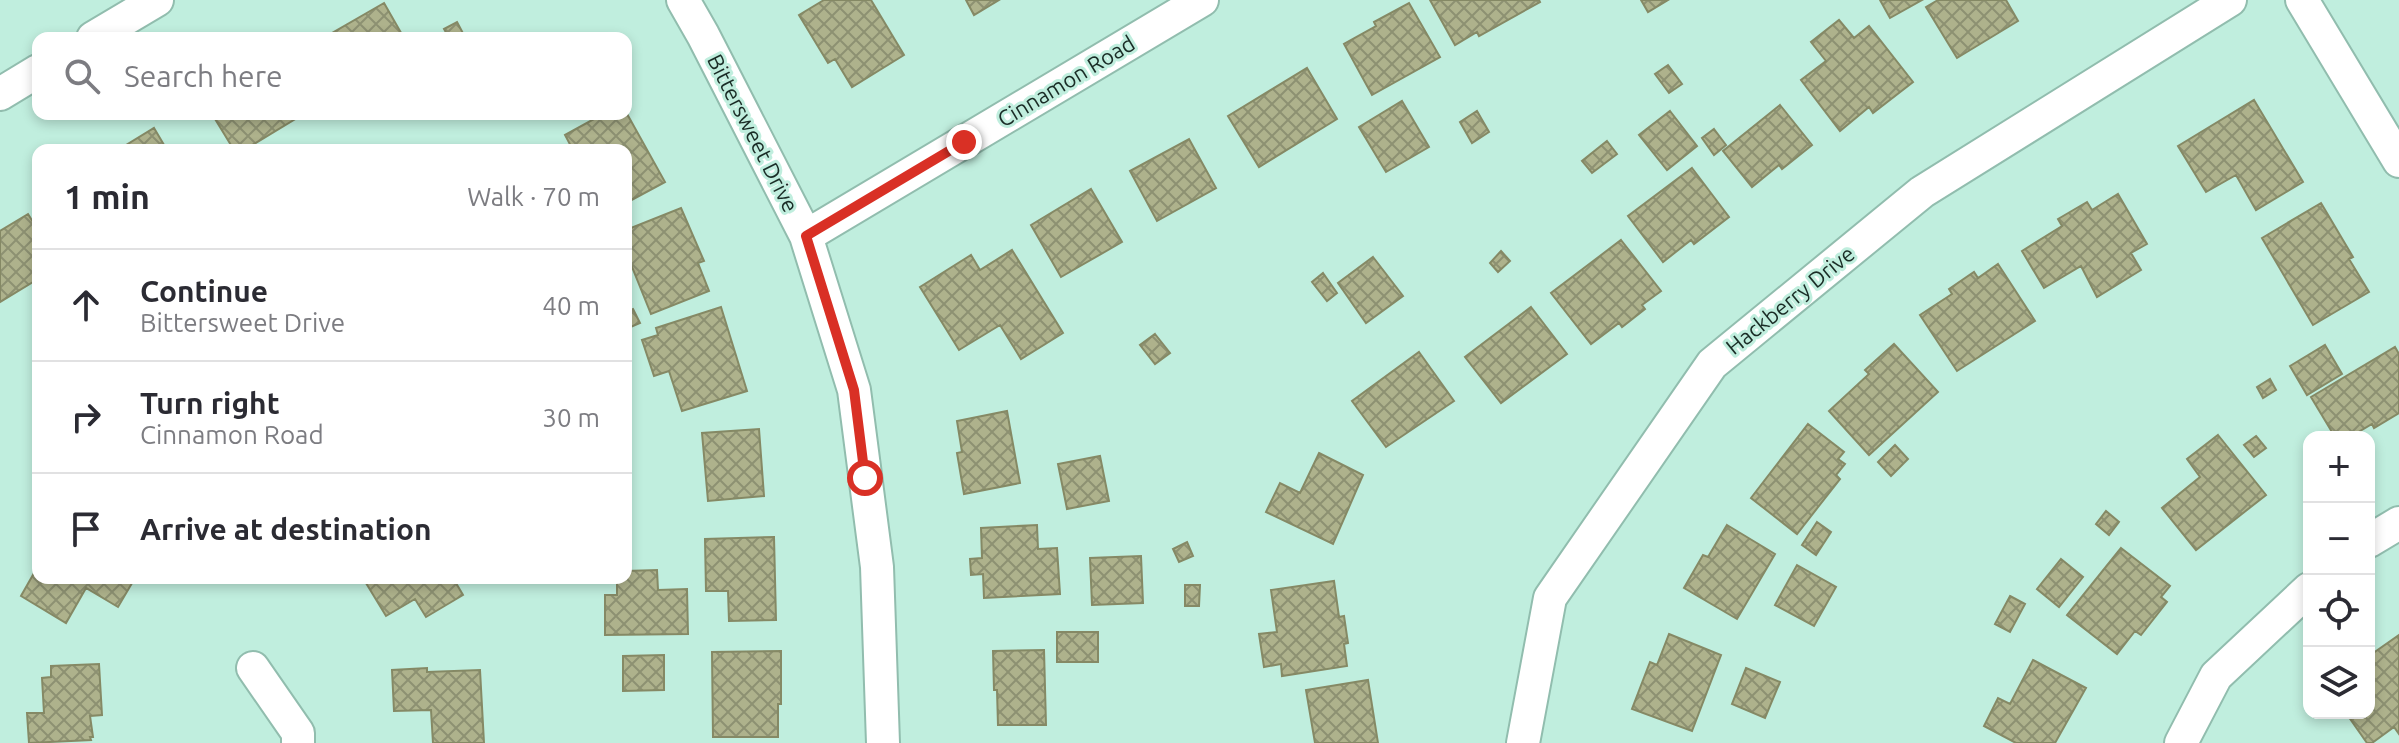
<!DOCTYPE html>
<meta charset="utf-8">
<style>
:root{--surface:#fff;--page:#f7f7f7;--text:#2b2b33;--muted:#7c7c81;--line:#e1e1e2}
body{margin:0;font-family:Ubuntu,sans-serif;background:var(--page);color:var(--text)}
.controls{position:absolute;right:24px;bottom:24px;display:grid;overflow:hidden;border-radius:16px;box-shadow:0 4px 12px #0003}
.controls button{width:72px;height:72px;display:grid;place-items:center;padding:0;border:0;border-bottom:2px solid var(--line);background:var(--surface);color:var(--text);font:40px sans-serif}
.stop{position:absolute;width:24px;height:24px;margin:-18px;border:6px solid #d93025;border-radius:50%;background:#fff}
.stop.end{background:#d93025;border-color:#fff;box-shadow:0 2px 8px #0008}
.list{margin:0;padding:0;list-style:none}
h2{display:flex;justify-content:space-between;align-items:center;height:104px;margin:0;padding:0 32px;font-size:34px}
h2 small{font-size:26px;font-weight:400;color:var(--muted)}
.list li{display:grid;grid-template-columns:52px 1fr auto;gap:24px;align-items:center;box-sizing:border-box;height:112px;padding:0 32px;border-top:2px solid var(--line)}
.list b{display:block;font-size:30px;white-space:nowrap}
.list p{margin:0;font-size:26px;white-space:nowrap;color:var(--muted)}
.list em{font-size:26px;font-style:normal;color:var(--muted)}
.icon{flex:none;width:44px;height:44px;fill:none;stroke:currentColor;stroke-width:2;stroke-linecap:round;stroke-linejoin:round}
.map{position:relative;flex:none;width:2399px;height:743px;overflow:hidden}
.search{position:absolute;background:var(--surface);box-shadow:0 4px 12px #0003;left:32px;top:32px;width:600px;height:88px;display:flex;align-items:center;gap:20px;box-sizing:border-box;padding:0 28px;border-radius:16px;color:var(--muted);font-size:30px}
.panel{position:absolute;background:var(--surface);box-shadow:0 4px 12px #0003;left:32px;top:144px;width:600px;height:440px;border-radius:16px}
.map>svg:first-child{display:block}
</style>
<div class="map">
<svg width="2399" height="743" viewBox="0 0 2399 743">
<defs>
<pattern id="building-cross-hatch" width="8" height="8" patternUnits="userSpaceOnUse" patternTransform="scale(2)"><rect width="8" height="8" fill="#aeb28c"/><path d="M0 0l8 8M0 8l8-8" fill="none" stroke="#8d9172"/></pattern>
</defs>
<rect width="100%" height="100%" fill="#c0eede"/>
<path fill="url(#building-cross-hatch)" stroke="#858965" stroke-width="2" d="M824 0H871L904 55 852 87 835 59 828 63 799 15Z
M966 0H999L974 15Z
M1430 0H1539L1540 2 1479 36 1477 32 1455 45Z
M1641 0H1668L1648 12Z
M1880 0H1922L1890 18Z
M1938 0H2006L2018 21 1957 58 1926 7Z
M384 3 404 38H328L327 36Z
M1409 3 1440 57 1372 95 1344 44 1376 26 1374 22Z
M1839 20 1854 38 1869 26 1913 82 1873 113 1869 107 1840 131 1801 80 1826 61 1811 42Z
M457 22 465 37 449 38 444 29Z
M1668 65 1682 84 1669 93 1655 74Z
M1307 68 1337 119 1259 167 1228 116Z
M2254 100 2303 182 2256 210 2236 175 2206 192 2178 146Z
M1402 101 1429 147 1386 172 1359 127Z
M1780 105 1812 145 1782 169 1779 165 1752 187 1723 151Z
M1477 111 1489 132 1472 143 1460 122Z
M1670 111 1697 146 1667 170 1639 135Z
M626 112 665 182 626 203V150H573L565 135 603 114H626Z
M212 114H302V115L244 150H234Z
M154 128 167 150H118Z
M1714 129 1726 145 1714 155 1702 138Z
M1189 139 1216 188 1157 221 1130 171Z
M1607 141 1617 154 1592 173 1582 161Z
M1692 168 1729 217 1694 244 1691 240 1663 262 1628 216Z
M1091 189 1122 242 1061 277 1031 225Z
M2118 194 2147 244 2131 253 2141 270 2097 297 2081 266 2044 288 2022 251 2062 226 2058 219 2087 202 2092 210Z
M2321 203 2353 257 2349 259 2369 292 2313 325 2262 238Z
M681 208 704 261 698 263 709 291 651 314 626 252V230Z
M28 214 38 230V279L0 302V231Z
M1621 240 1661 291 1642 305 1645 309 1622 327 1619 323 1591 344 1551 293Z
M1012 250 1063 333 1021 359 1000 325 959 350 920 287 971 255 980 270Z
M1501 251 1510 261 1498 272 1490 263Z
M1373 257 1403 296 1366 323 1338 283Z
M1998 264 2035 321 1957 371 1920 315 1952 294 1949 289 1974 272 1978 278Z
M1323 273 1337 293 1327 301 1312 282Z
M721 307 747 391 682 411 669 371 654 376 642 340 658 335 656 328Z
M1531 307 1567 354 1501 403 1465 357Z
M633 309 640 323 626 329V312Z
M1155 334 1170 353 1155 364 1140 345Z
M1894 344 1938 392 1869 455 1829 411 1869 374 1865 370Z
M2325 345 2342 374 2307 395 2290 366Z
M2395 347 2399 354V413L2374 428 2372 424 2350 437H2335L2311 397Z
M1419 352 1454 401 1386 447 1352 401Z
M2270 379 2276 390 2263 398 2257 387Z
M1007 411 1020 483 964 494 957 453 962 452 957 421Z
M1808 424 1844 452 1838 459 1845 464 1836 475 1840 479 1797 534 1751 498Z
M759 429 764 496 708 501 702 433Z
M2218 435 2266 495 2196 550 2162 508 2200 477 2187 459Z
M2256 436 2266 448 2254 457 2244 445Z
M1895 445 1908 459 1891 476 1878 462Z
M1319 453 1363 475 1333 544 1266 512 1280 483 1300 493Z
M1100 456 1109 501 1067 509 1058 464Z
M2106 511 2119 522 2109 535 2096 524Z
M1817 522 1831 532 1816 555 1802 545Z
M1037 525 1038 549 1057 548 1060 594 984 598 983 574 971 575 970 559 982 558 981 528Z
M1727 525 1775 554 1737 619 1684 588 1703 555 1708 557Z
M774 537 776 620 729 621 728 591H706L705 539Z
M1187 542 1193 556 1179 562 1173 549Z
M2121 548 2170 586 2161 597 2167 602 2141 635 2135 631 2117 654 2067 615Z
M1141 556 1143 603 1092 605 1090 558Z
M2061 559 2083 577 2059 607 2037 589Z
M1797 565 1836 587 1814 626 1775 605Z
M38 566V578H135L118 607 86 588 66 623 21 596Z
M657 570 658 590 687 589 688 634 605 635V595H617V578H626V571Z
M374 578H453L463 595 426 617 415 599 386 616 366 583Z
M1334 581 1339 617 1344 616 1348 643 1344 644 1347 666 1282 676 1281 664 1264 667 1259 634 1277 632 1271 590Z
M1185 585H1200L1199 606H1185Z
M2010 596 2025 604 2010 632 1995 624Z
M1057 632H1098V662H1057Z
M1669 634 1721 655 1692 731 1632 709 1650 662 1657 665Z
M2399 635V734L2394 727 2372 743H2367L2346 713H2369V656Z
M1044 650 1046 725H998L997 690H994L993 651Z
M781 651V704H778V737H713L712 652Z
M664 655V690L623 691V656Z
M2033 660 2086 688 2055 743H2016L1984 726 1998 698 2010 704Z
M99 664 102 715 90 716 93 737H90L91 740 29 743 27 713H44L42 678 51 677V666Z
M427 668V672L480 670 484 743H433L431 710 394 711 392 670Z
M1746 668 1780 682 1765 718 1732 704Z
M1368 680 1378 743H1315L1306 690Z"/>
<g fill="none" stroke-linecap="round" stroke-linejoin="round">
<defs>
<path id="street" d="M683 0 703 35 806 236 854 390 877 567 883 743
M2302 0 2399 161
M93 38 157 0
M0 94 38 71
M806 236 1202 0
M2369 541 2399 523
M253 668 298 733V743
M1523 743 1550 598 1712 364 1922 192 2230 0
M2181 743 2216 676 2309 589"/>
</defs>
<use href="#street" stroke="#91bdae" stroke-width="36"/>
<use href="#street" stroke="#fff" stroke-width="32"/>
</g>
<g fill="none" stroke-linecap="round" stroke-linejoin="round">
<path stroke="#d93025" stroke-width="10" d="M865 478 854 390 806 236 964 142"/>
</g>
<g text-anchor="middle" stroke-width="6" stroke-linejoin="round" paint-order="stroke">
<g font-size="22" fill="#1a2c26" stroke="#c0eede">
<text transform="translate(1066 81) rotate(-31)" y="8">Cinnamon Road</text>
<text transform="translate(753 133) rotate(63)" y="8">Bittersweet Drive</text>
<text transform="translate(1790 300) rotate(-39)" y="8">Hackberry Drive</text>
</g>
</g>
</svg>
<div class="controls">
<button>+</button>
<button>−</button>
<button><svg class="icon" aria-label="locate" viewBox="0 0 24 24"><circle cx="12" cy="12" r="6"/><path d="M12 2v4M12 18v4M2 12h4M18 12h4"/></svg></button>
<button><svg class="icon" aria-label="layers" viewBox="0 0 24 24"><path d="M12 4l9 5-9 5-9-5zM3 14l9 5 9-5"/></svg></button>
</div>
<div class="stop" style="left:865px;top:478px"></div>
<div class="stop end" style="left:964px;top:142px"></div>
<div class="search"><svg class="icon" aria-label="search" viewBox="0 0 24 24"><circle cx="10" cy="10" r="6"/><path d="M15 15l6 6"/></svg>Search here</div>
<section class="panel">
<h2>1 min<small>Walk · 70 m</small></h2>
<ul class="list">
<li><svg class="icon" aria-label="ahead" viewBox="0 0 24 24"><path d="M12 20V5M6 11l6-6 6 6"/></svg><div><b>Continue</b><p>Bittersweet Drive</p></div><em>40 m</em></li>
<li><svg class="icon" aria-label="right" viewBox="0 0 24 24"><path d="M7 20v-9h11M14 6l5 5-5 5"/></svg><div><b>Turn right</b><p>Cinnamon Road</p></div><em>30 m</em></li>
<li><svg class="icon" aria-label="arrive" viewBox="0 0 24 24"><path d="M6 21V4h12l-3 4 3 4H6"/></svg><div><b>Arrive at destination</b></div></li>
</ul>
</section>
</div>
